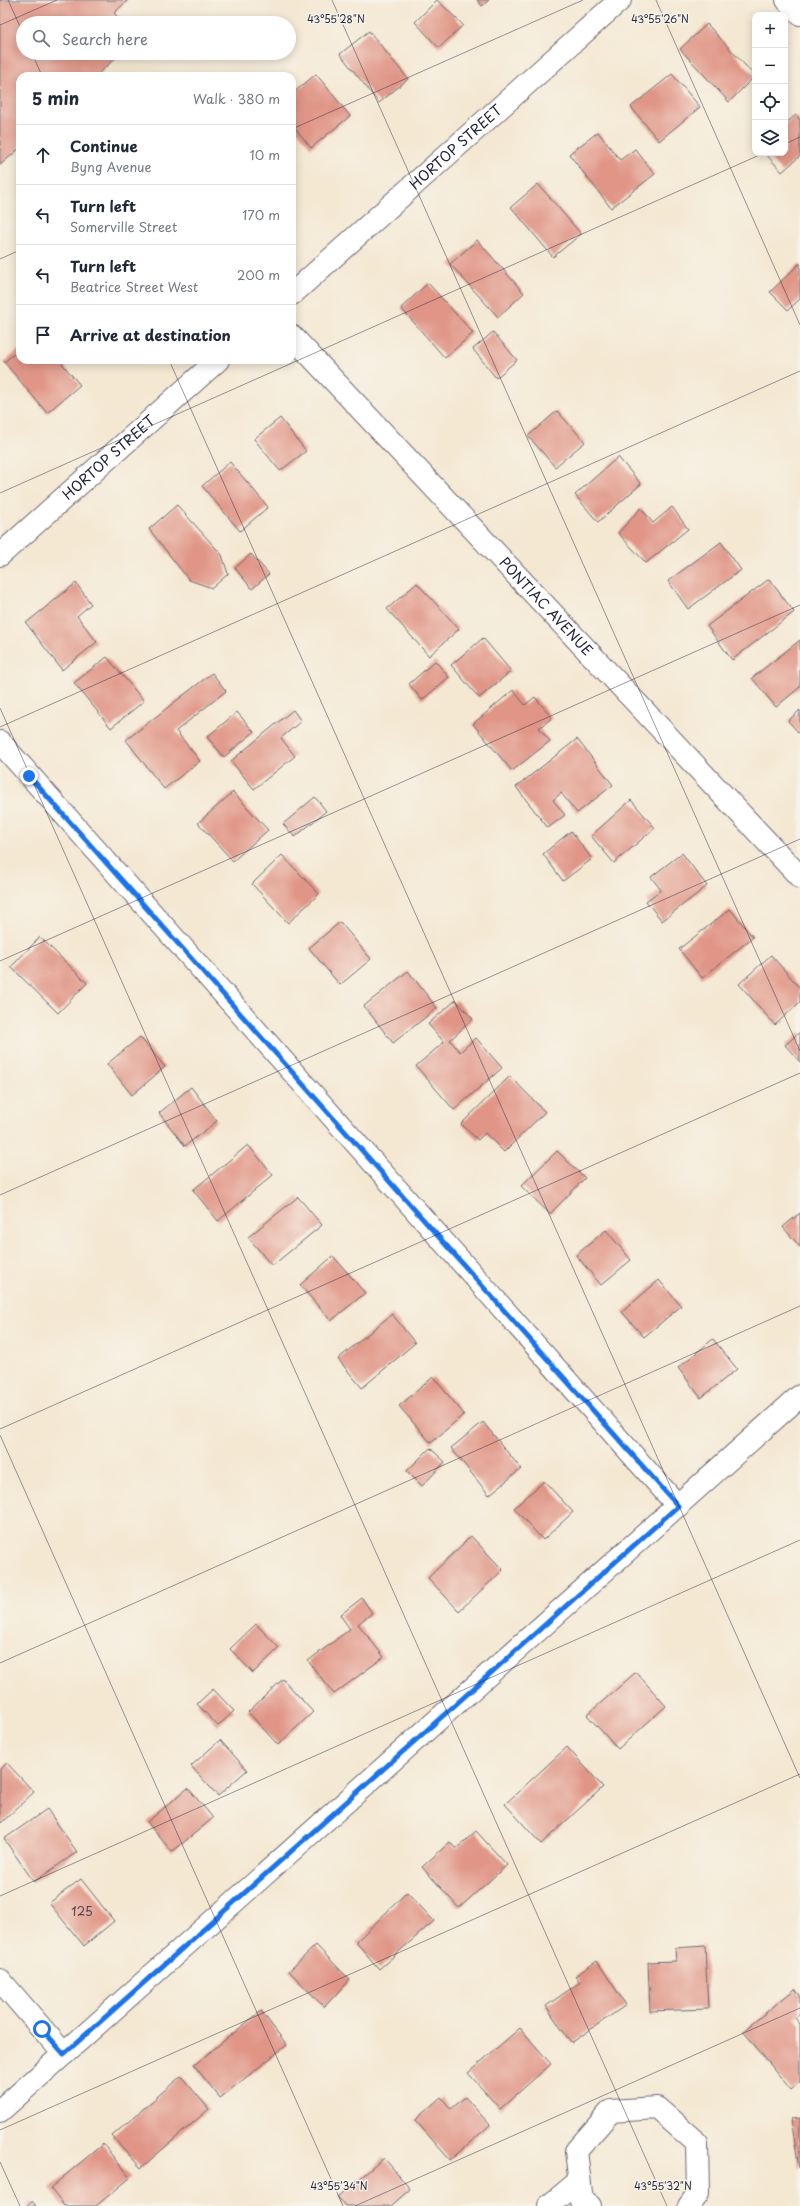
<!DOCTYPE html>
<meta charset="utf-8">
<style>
:root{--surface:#fff;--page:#f2f2f3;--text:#1f2937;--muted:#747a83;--line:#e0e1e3}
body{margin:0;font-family:"Playpen Sans",sans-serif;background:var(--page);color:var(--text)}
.controls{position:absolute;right:12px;top:12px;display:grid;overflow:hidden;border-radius:8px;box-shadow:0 2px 10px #0003}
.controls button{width:36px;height:36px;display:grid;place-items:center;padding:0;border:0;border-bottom:1px solid var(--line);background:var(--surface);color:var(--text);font:20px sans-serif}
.stop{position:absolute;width:12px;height:12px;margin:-9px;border:3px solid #1a73e8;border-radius:50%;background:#fff}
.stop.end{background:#1a73e8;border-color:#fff;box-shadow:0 1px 4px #0008}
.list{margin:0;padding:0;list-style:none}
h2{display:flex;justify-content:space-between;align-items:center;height:52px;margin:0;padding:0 16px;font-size:17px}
h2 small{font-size:13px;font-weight:400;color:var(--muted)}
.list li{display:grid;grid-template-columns:26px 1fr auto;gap:12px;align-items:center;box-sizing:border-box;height:60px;padding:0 16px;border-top:1px solid var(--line)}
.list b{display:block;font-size:15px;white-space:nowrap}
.list p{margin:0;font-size:13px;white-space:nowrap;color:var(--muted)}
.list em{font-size:13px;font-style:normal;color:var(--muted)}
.icon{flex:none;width:22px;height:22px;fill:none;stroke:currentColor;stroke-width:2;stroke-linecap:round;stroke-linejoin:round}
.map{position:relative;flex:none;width:800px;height:2206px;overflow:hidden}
.search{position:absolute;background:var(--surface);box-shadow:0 2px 10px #0003;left:16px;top:16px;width:280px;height:44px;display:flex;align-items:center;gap:10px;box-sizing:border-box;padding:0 14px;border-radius:22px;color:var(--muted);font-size:15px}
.panel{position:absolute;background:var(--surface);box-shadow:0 2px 10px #0003;left:16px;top:72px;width:280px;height:292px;border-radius:12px}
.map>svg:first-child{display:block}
</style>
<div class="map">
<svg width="800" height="2206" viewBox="0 0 800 2206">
<rect width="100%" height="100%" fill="#f7f3e8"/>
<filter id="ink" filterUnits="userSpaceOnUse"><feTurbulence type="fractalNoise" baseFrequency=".025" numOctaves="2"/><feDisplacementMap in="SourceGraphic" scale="8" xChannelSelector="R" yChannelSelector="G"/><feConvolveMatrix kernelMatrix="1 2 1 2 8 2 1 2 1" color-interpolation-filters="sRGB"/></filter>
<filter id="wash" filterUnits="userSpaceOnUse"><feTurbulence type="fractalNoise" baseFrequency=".012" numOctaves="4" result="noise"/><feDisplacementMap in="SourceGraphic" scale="16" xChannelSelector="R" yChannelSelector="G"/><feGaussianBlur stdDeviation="0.9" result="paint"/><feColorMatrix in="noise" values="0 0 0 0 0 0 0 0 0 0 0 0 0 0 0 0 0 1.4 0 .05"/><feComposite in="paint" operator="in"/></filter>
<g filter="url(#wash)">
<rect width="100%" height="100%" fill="#f4e8d3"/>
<g id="blocks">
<path fill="#e09586" d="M0 0H128L114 13 123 23H23V53H121L96 76H20V148L0 165Z
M437 0 463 25 439 48 415 22Z
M477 0H489L482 6Z
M707 24 755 76 729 102 680 49Z
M369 31 408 79 379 103 340 54Z
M316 74 350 116 311 148 292 124V94Z
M672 74 700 107 659 141 631 107Z
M796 115 800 120V156L782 172 765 153H785V124Z
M598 132 620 160 635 149 655 174 611 208 569 154Z
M538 184 581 234 553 257 511 207Z
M477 240 524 293 498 317 450 264Z
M800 263V299L788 310 770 292Z
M428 283 473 333 445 358 401 308Z
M493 332 517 360 496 378 473 349Z
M20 349V360H59L80 385 47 413 4 362Z
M557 411 585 442 555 467 528 436Z
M280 418 306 451 280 471 254 439Z
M618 457 641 484 598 522 575 495Z
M230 462 268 507 240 531 202 486Z
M177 505 222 555 228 574 212 588 189 580 149 529Z
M672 507 688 529 646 563 618 533 641 508 653 523Z
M721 542 741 570 688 609 668 581Z
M251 554 269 574 252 589 235 568Z
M769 579 794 612 732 660 707 626Z
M76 583 91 604 77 616 97 642 62 670 26 623Z
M417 583 459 629 429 656 387 609Z
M483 638 511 671 479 698 451 665Z
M800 640V687L776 707 752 678Z
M107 657 144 701 111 728 74 683Z
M435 661 449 677 422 700 409 684Z
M212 673 226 691 176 731 200 761 164 789 126 740Z
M513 690 525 705 535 697 552 718 539 728 550 741 512 771 473 724Z
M293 710 301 721 281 738 295 756 254 789 231 761Z
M800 710V734L788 721Z
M237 712 254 732 224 757 207 737Z
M577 739 613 785 577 813 561 793 553 800 565 815 548 828 516 787Z
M233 792 268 830 233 861 198 823Z
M315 797 326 811 295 837 283 824Z
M631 800 655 828 614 863 591 836Z
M571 831 592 859 563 881 543 854Z
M682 853 707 886 662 921 646 901 661 890 651 877Z
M282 855 319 894 288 923 252 884Z
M730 909 753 937 702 978 679 949Z
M340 922 371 959 340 985 309 948Z
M40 937 87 983 58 1013 11 967Z
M771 955 800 988V1002L775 1025 739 984Z
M408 971 437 1008 393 1043 364 1006Z
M456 1000 473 1019 450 1040 460 1052 476 1038 502 1068 454 1110 416 1066 444 1042 428 1024Z
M800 1032V1062L785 1045Z
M140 1037 165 1067 132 1095 107 1064Z
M510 1076 545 1112 504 1152 485 1133 478 1140 461 1124Z
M191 1087 217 1121 185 1146 159 1113Z
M248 1145 273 1175 218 1221 193 1190Z
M557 1151 585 1178 550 1214 521 1186Z
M298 1197 322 1225 272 1266 248 1237Z
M800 1213V1247L783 1227Z
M606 1230 631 1260 601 1285 576 1255Z
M333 1256 365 1293 331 1321 300 1285Z
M659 1280 681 1306 644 1337 622 1312Z
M392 1314 415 1343 362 1388 338 1359Z
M713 1339 737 1369 701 1398 678 1368Z
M433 1377 464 1414 431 1443 399 1406Z
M483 1422 521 1469 489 1495 451 1448Z
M430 1448 445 1462 422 1486 407 1471Z
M544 1481 573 1512 543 1540 514 1508Z
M471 1536 503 1570 459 1611 428 1578Z
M362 1598 372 1613 358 1624 384 1657 334 1694 308 1661 350 1629 340 1615Z
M256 1624 279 1648 253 1673 230 1649Z
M636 1672 666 1706 618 1749 587 1715Z
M283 1679 313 1712 278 1745 248 1712Z
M213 1689 234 1711 218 1726 197 1704Z
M220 1740 247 1770 218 1796 191 1766Z
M567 1747 603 1787 541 1844 505 1804Z
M7 1763 34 1792 0 1824V1769Z
M188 1788 213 1818 172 1852 147 1822Z
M47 1809 77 1852 34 1882 4 1839Z
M476 1831 507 1865 459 1908 422 1867 450 1842 456 1849Z
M81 1879 114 1921 84 1946 49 1903Z
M407 1892 434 1921 379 1969 356 1942Z
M316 1945 350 1980 324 2007 289 1971Z
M705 1946 708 2009 650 2011 648 1962 676 1961 675 1948Z
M597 1961 626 2005 571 2043 546 2006 580 1982 575 1976Z
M795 1989 800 1995V2014L795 2018 800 2024V2082L791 2090 743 2031Z
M261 2011 287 2045 220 2098 194 2065Z
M520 2028 551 2064 500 2109 468 2073Z
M181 2076 209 2109 141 2168 112 2136Z
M441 2097 451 2109 465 2097 490 2125 450 2160 415 2120Z
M800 2118V2168H799L791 2119Z
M103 2144 130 2178 96 2206H64L50 2188Z
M384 2158 410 2189 391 2206H345L338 2197Z
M32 2201 36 2206H26Z"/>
</g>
</g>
<g filter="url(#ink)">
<use href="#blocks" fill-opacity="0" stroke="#6c6770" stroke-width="1"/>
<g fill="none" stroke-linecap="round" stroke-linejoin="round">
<defs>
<g id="minor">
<path d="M787 0 800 14"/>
<path id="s1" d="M292 294 620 0"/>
<path id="s2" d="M292 336 800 877"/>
<path id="s3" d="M0 555 218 360"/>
<path d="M0 1980 64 2054"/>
<path d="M549 2206 579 2181"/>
<path d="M590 2206 582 2201 576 2151 611 2111 657 2108 697 2143 698 2194 689 2206"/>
</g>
<path id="tertiary" d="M0 742 678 1506
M0 2111 800 1396"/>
</defs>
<use href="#minor" stroke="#6c6770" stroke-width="24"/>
<use href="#tertiary" stroke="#6c6770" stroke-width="24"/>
<use href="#minor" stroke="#fff" stroke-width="22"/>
<use href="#tertiary" stroke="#fff" stroke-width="22"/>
</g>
</g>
<g fill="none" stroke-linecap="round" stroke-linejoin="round" filter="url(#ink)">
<path stroke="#1a73e8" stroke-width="5" d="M29 776 678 1506 64 2054 42 2029"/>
</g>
<path fill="none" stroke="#22223b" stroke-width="1" stroke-opacity="0.45" d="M8 0 23 33M332 0 800 1051M656 0 800 325M0 25 57 0M32 53 42 76M292 129 583 0M785 144 800 137M0 259 20 250M169 360 800 1778M0 493 764 153M0 708 667 2206M0 727 800 371M0 961 800 605M0 1195 800 839M0 1429 800 1073M0 1435 343 2206M0 1663 800 1306M0 1896 800 1540M0 2130 800 1774M0 2162 20 2206M355 2206 800 2008"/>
<g text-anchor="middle" stroke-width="3" stroke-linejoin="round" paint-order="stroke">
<g font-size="12" fill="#523f4e">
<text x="82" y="1916">125</text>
</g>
<g font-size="14" fill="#22223b" stroke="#f7f3e8">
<text dy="5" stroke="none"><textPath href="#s1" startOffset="220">HORTOP STREET</textPath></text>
<text dy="5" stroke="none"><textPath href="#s3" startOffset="146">HORTOP STREET</textPath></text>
<text dy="5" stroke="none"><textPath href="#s2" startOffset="371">PONTIAC AVENUE</textPath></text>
</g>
</g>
<g font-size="10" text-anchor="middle" fill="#22223b" stroke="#f7f3e8" stroke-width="3" stroke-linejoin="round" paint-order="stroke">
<text x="336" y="23">43°55'28"N</text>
<text x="660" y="23">43°55'26"N</text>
<text x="339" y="2190">43°55'34"N</text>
<text x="663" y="2190">43°55'32"N</text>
</g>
</svg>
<div class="controls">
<button>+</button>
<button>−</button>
<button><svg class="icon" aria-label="locate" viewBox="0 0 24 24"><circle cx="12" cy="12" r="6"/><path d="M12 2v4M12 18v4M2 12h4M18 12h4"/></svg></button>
<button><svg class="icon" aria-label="layers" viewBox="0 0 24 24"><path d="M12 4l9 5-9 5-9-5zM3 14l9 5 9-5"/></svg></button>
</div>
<div class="stop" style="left:42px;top:2029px"></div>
<div class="stop end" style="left:29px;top:776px"></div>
<div class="search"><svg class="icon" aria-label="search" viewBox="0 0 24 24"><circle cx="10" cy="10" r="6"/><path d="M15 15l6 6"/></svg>Search here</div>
<section class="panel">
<h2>5 min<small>Walk · 380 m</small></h2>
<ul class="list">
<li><svg class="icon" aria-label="ahead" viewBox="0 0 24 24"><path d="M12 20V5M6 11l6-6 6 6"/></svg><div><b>Continue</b><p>Byng Avenue</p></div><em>10 m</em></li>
<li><svg class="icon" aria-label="left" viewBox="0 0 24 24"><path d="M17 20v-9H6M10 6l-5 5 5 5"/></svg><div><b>Turn left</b><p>Somerville Street</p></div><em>170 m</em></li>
<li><svg class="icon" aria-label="left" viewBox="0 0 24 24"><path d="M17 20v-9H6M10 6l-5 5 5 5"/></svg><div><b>Turn left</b><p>Beatrice Street West</p></div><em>200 m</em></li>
<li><svg class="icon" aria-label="arrive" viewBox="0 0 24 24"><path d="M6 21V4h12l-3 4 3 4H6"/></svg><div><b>Arrive at destination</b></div></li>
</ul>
</section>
</div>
